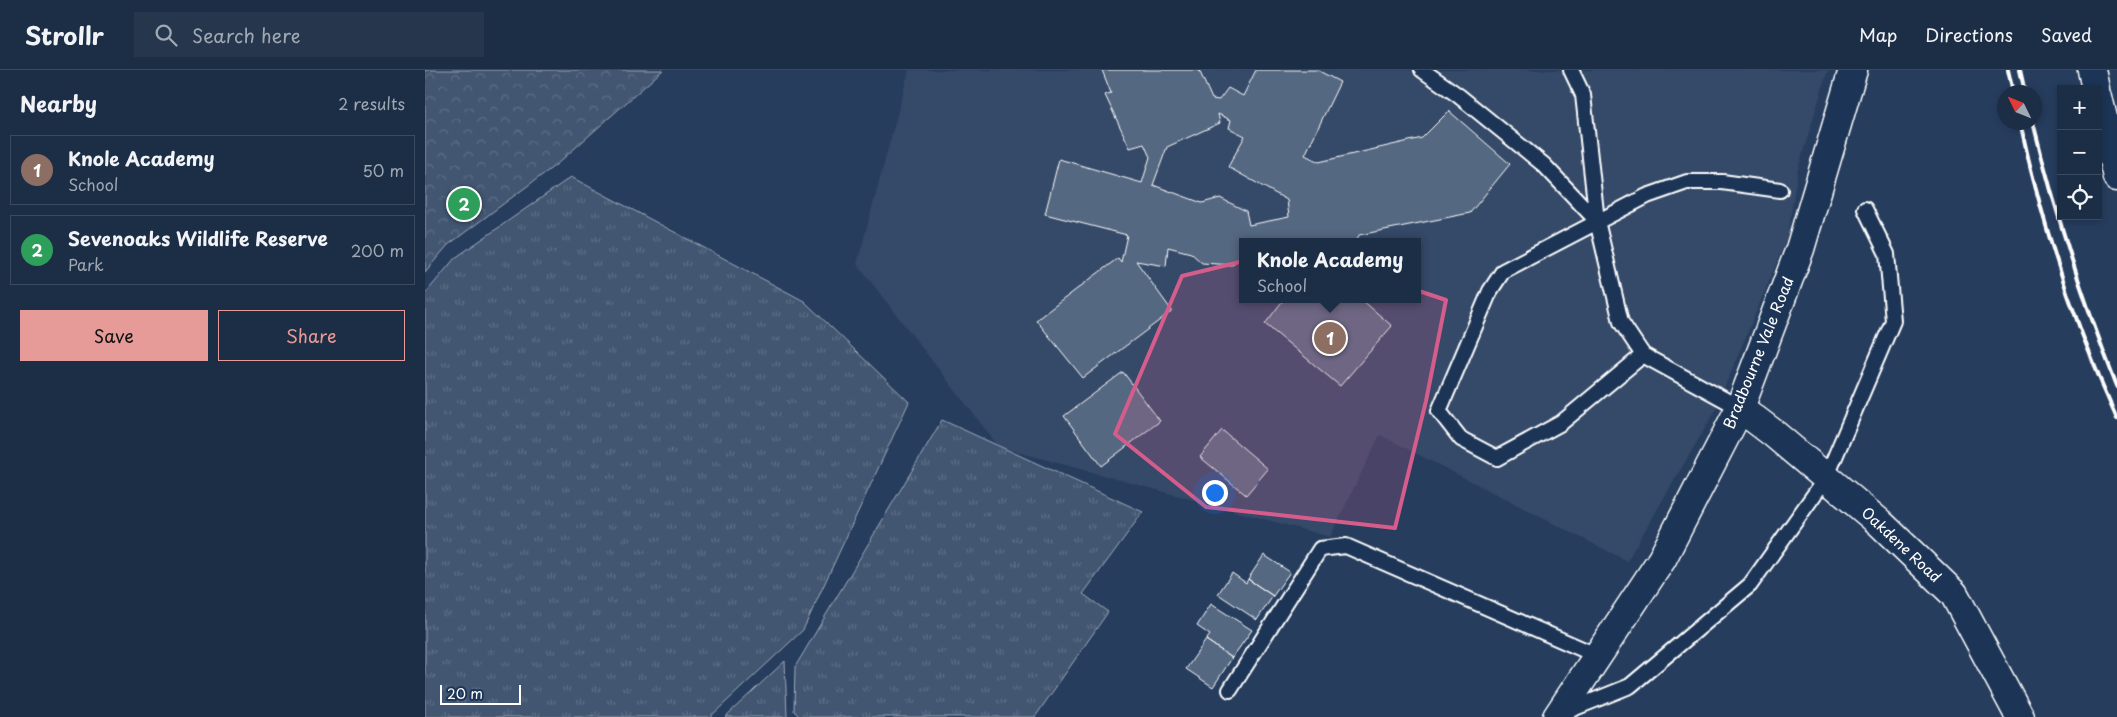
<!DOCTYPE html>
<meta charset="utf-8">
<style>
:root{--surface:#1c2e46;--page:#25364d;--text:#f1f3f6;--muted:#a0a8b3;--line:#3a4a5f;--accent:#e69b98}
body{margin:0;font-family:"Playpen Sans",sans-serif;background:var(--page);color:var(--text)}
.controls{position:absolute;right:15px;top:15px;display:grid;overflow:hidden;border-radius:0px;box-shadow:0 2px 8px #0003}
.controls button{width:45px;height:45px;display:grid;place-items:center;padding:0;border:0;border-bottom:1px solid var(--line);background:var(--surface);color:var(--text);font:25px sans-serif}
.compass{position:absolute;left:1572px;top:15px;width:45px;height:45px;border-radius:50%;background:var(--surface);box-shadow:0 2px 8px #0003;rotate:313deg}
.scale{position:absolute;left:15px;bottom:12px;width:81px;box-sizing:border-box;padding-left:5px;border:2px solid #fff;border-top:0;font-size:14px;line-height:18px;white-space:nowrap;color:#fff;-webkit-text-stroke:4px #1d3557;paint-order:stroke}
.you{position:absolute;left:789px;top:422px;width:18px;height:18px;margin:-12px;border:4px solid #fff;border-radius:50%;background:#1a73e8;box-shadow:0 0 0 8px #1a73e833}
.badge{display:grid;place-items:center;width:32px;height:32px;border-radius:50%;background:var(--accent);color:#fff;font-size:16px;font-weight:700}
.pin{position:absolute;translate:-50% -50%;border:2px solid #fff;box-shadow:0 1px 5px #0006}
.popup{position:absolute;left:814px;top:168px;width:182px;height:65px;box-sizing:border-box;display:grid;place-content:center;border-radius:0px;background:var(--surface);filter:drop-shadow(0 1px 4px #0005);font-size:16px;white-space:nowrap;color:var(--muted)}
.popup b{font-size:19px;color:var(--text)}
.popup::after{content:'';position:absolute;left:50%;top:100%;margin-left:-10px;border:10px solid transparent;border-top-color:var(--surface)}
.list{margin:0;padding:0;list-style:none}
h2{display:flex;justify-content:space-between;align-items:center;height:65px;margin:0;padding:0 20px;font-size:21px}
h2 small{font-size:16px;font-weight:400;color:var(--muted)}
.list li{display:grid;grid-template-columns:32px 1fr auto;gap:15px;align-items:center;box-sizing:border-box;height:70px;margin:0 10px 10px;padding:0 10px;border:1px solid var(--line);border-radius:0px}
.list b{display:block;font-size:19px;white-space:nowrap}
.list p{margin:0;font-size:16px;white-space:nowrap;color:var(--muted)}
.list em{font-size:16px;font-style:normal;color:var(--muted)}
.actions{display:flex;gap:10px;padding:15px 20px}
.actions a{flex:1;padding:11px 0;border:1px solid var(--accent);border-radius:0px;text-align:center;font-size:18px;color:var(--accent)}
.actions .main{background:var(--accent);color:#111}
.icon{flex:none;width:28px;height:28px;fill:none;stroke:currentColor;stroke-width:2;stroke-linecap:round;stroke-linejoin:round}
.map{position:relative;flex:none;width:1692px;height:647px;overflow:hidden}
header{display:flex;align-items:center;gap:30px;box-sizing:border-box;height:70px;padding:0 25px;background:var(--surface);border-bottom:1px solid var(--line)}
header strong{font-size:24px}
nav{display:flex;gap:28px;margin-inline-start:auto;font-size:18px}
.search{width:350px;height:45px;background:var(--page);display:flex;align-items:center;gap:12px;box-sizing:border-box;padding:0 18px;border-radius:0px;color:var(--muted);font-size:19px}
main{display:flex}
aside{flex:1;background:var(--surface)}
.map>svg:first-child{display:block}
</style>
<header>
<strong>Strollr</strong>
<div class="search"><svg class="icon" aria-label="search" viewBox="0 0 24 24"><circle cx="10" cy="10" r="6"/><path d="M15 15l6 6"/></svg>Search here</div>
<nav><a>Map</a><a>Directions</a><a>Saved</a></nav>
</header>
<main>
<aside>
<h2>Nearby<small>2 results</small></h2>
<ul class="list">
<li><span class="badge" style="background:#8d6e63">1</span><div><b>Knole Academy</b><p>School</p></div><em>50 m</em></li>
<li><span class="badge" style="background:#2e9e5b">2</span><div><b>Sevenoaks Wildlife Reserve</b><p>Park</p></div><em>200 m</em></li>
</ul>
<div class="actions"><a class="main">Save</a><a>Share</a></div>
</aside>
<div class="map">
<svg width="1692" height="647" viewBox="0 0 1692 647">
<defs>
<pattern id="grass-tufts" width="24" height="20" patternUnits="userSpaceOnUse" patternTransform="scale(1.25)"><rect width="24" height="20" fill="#425672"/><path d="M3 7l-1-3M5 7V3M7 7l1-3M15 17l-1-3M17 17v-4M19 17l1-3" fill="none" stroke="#5e6f87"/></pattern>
<pattern id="park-crowns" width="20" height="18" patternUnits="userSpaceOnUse" patternTransform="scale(1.25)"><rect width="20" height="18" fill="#425672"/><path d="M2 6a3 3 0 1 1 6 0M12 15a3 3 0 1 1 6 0" fill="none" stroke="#5e6f87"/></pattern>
</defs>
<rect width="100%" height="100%" fill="#263d5e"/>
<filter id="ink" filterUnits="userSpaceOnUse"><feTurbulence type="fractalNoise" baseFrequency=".02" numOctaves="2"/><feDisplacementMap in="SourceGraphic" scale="10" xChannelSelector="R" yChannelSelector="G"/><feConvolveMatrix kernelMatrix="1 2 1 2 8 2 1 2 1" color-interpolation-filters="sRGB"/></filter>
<g filter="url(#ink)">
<path fill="#344a68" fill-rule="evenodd" d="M484 0H1403L1373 99 1362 168 1289 343 1202 491 955 365 905 467 574 377 432 194ZM818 172H992V229H818Z"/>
<path fill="url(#grass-tufts)" stroke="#a0aab8" d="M146 107 379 231 484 332 378 560 285 647H0V224L30 188Z
M517 350 718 442 658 524 683 542 610 647H375L369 641 370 597Z
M360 591 362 647H300Z"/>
<path fill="url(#park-crowns)" stroke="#a0aab8" d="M0 0H238L132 94 23 175 0 202Z"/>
<path fill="#556781" stroke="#fff" fill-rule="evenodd" d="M677 0H774L787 29 794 30 803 18 818 26 831 0H892L915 12 880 85 894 92 997 68 1024 41 1085 94 1045 143 934 165 931 172H818V184L807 195 777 193 766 183 743 177 741 196 711 191 747 241 658 308 611 250 693 188 696 192 702 165 620 144 634 89 717 113 725 87 719 74 705 78 680 25 686 23ZM793 44 806 50 804 58 820 66 803 97 862 130 864 147 824 155 821 141 795 128 777 133 728 115 742 77 795 53Z
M859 229H936L967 256 915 316 840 254Z
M698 302 735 351 676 396 639 346Z
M797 360 843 399 821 425 775 387Z
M839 485 865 502 848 526 823 509Z
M807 503 821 513 823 509 848 526 832 550 793 524Z
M786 534 827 560 807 588 781 570 785 565 772 556Z
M781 570 807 588 788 617 761 599Z"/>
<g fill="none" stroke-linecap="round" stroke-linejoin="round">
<defs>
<path id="lane" d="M997 0 1034 26 1119 95 1172 151
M1146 0 1158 25 1172 151 1196 252 1218 285 1315 338
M1218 285 1136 353 1072 388 1036 369 1014 341 1065 221 1078 201 1222 126 1262 112H1297L1355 120
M805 620 895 479 921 476 1173 586
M1140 642 1205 616 1325 515 1401 408 1468 251 1462 184 1440 139"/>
<path id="street" d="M1667 0 1671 19
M1673 27 1692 107
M1315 338 1348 363 1455 453 1529 524 1595 647"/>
<path id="highway" d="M1132 647 1237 489 1315 338 1375 179 1428 0"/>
</defs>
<use href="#lane" stroke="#fff" stroke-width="18"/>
<use href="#street" stroke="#fff" stroke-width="31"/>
<use href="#highway" stroke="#fff" stroke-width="31"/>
<use href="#lane" stroke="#1d3557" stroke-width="14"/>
<use href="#street" stroke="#1d3557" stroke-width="28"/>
<use href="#highway" stroke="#1d3557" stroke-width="28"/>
<path stroke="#fff" stroke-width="4" d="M1583 0 1588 22
M1595 0 1600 22
M1595 52C1617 154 1649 254 1692 348
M1608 52C1630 142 1658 230 1692 316"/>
</g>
</g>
<path fill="#d45d8c" fill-opacity="0.2" stroke="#d45d8c" stroke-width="4" stroke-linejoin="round" d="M868 179 1021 230 1001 331 970 458 781 437 690 364 757 206Z"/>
<g text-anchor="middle" stroke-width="4.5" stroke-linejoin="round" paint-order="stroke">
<g font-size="15" fill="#fff" stroke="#1d3557">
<text transform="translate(1334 283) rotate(-68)" y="5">Bradbourne Vale Road</text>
<text transform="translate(1476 475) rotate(43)" y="5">Oakdene Road</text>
</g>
</g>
</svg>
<div class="controls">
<button>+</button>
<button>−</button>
<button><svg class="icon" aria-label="locate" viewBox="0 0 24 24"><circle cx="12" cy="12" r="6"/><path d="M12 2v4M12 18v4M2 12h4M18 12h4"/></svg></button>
</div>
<svg class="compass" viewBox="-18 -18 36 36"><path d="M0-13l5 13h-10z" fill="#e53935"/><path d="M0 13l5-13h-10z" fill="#a0a8b3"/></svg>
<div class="scale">20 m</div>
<div class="you"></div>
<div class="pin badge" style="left:905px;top:268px;background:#8d6e63">1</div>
<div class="popup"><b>Knole Academy</b>School</div>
<div class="pin badge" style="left:39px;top:134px;background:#2e9e5b">2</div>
</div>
</main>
